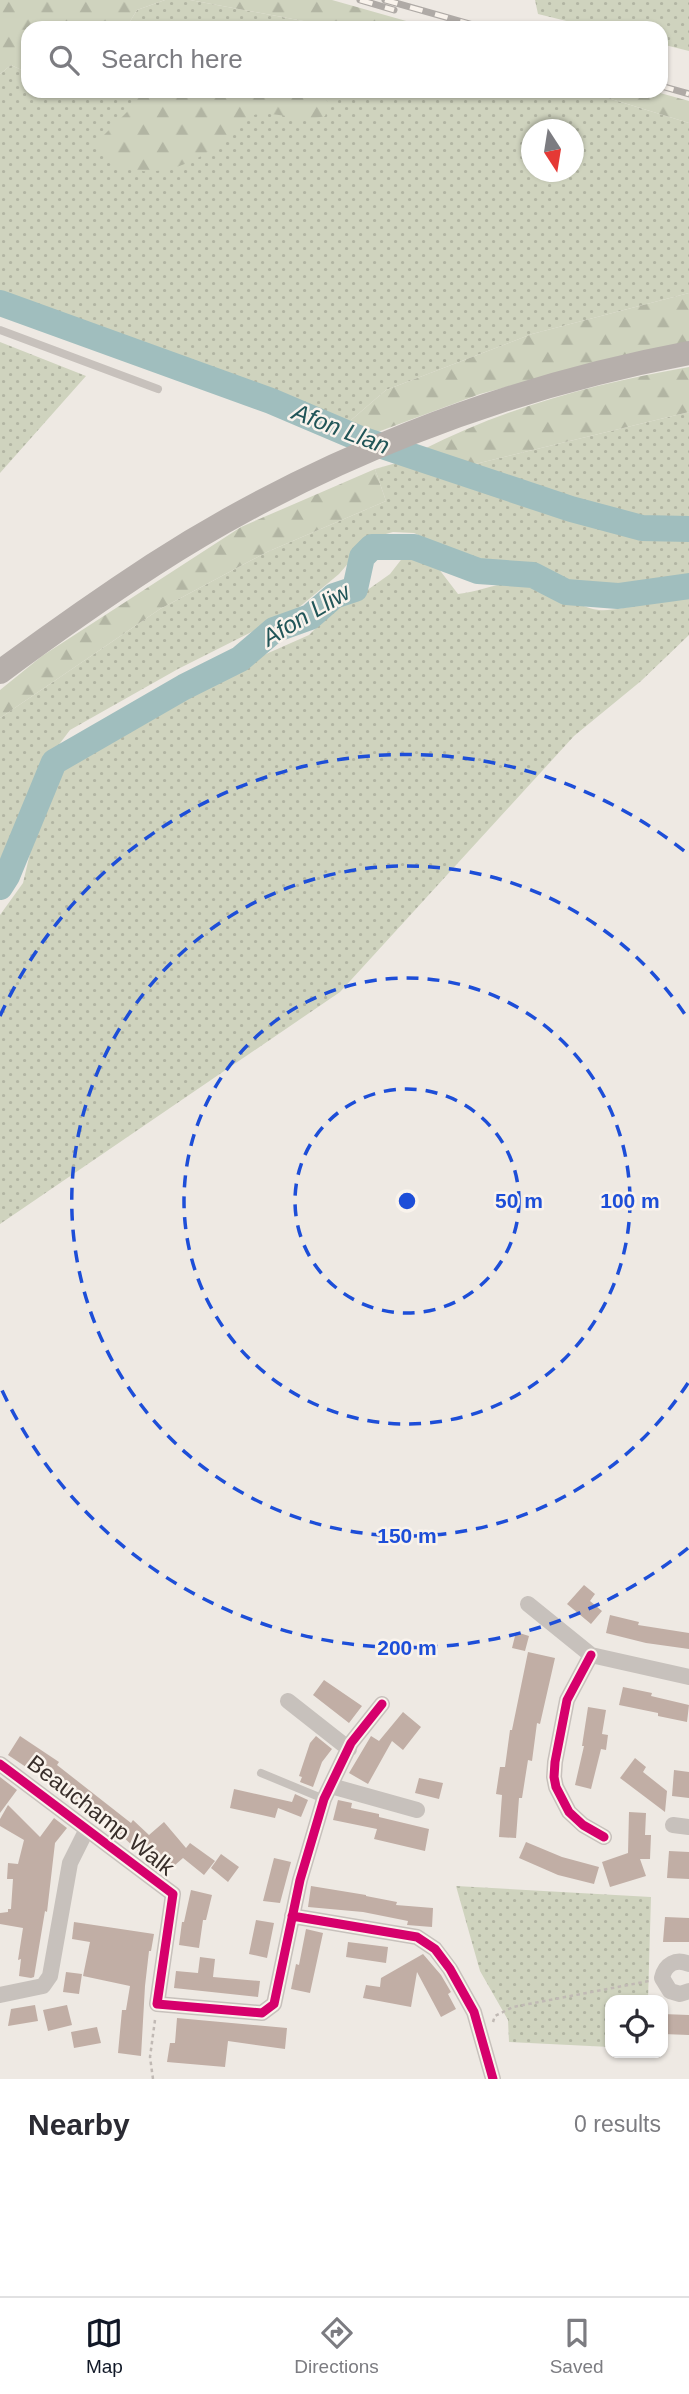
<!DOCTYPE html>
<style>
:root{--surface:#fff;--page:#f7f7f7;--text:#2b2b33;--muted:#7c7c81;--line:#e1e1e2;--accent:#111827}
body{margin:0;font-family:Helvetica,sans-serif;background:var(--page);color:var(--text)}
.controls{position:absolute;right:21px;bottom:21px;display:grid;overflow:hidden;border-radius:14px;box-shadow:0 2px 5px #0004}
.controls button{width:63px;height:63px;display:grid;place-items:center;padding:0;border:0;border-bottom:2px solid var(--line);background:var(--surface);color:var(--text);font:35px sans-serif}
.compass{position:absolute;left:521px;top:119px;width:63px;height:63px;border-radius:50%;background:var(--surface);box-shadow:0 2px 5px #0004;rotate:168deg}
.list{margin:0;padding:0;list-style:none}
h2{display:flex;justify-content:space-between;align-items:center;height:91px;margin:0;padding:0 28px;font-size:30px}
h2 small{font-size:23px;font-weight:400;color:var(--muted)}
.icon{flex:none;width:38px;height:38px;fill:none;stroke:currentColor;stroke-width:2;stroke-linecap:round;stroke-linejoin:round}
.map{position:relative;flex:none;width:689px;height:2079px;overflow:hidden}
.search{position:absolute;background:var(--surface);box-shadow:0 2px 5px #0004;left:21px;right:21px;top:21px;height:77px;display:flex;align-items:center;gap:18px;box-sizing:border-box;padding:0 24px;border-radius:21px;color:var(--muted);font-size:26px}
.sheet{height:217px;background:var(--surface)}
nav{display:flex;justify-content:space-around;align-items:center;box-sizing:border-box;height:98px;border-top:2px solid var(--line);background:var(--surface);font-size:19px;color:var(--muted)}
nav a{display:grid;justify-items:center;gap:4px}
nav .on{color:var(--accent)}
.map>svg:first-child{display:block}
</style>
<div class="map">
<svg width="689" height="2079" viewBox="0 0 689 2079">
<defs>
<pattern id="grass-dots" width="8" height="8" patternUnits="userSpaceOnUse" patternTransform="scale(1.75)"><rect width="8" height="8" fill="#cfd3be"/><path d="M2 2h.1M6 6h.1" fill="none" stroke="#b2b5a3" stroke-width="1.8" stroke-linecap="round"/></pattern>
<pattern id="forest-firs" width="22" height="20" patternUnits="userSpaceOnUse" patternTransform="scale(1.75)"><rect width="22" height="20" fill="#cfd3be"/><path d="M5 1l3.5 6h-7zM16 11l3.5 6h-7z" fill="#b2b5a3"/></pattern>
</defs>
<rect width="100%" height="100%" fill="#eee9e3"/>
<path fill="url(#grass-dots)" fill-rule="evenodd" d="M165 0H190L341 28H126L137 10Z
M535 0H689V51L661 44V28H595L538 14Z
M11 65 28 73V91H67L84 98 88 91H585L689 123V293L532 334 386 390 350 421 115 333 0 294V74ZM532 130H574V172H532Z
M0 342 86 376 0 473Z
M689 412V524C611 521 536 495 463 467Z
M396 463 449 477 546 510 649 536 689 537V579L612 591 579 584 524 564 476 561 414 533 393 532 375 537 363 546 339 574 297 609 178 669 70 730 42 767 0 860V718L160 609 267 552 386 501 375 469Z
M415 553 432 560 458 594C478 592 496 583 516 583 531 583 550 590 564 596 576 601 585 609 599 610 620 612 667 597 689 591V635L641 681 574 736 340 992 0 1224V915L23 883 43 798 75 753 266 654 309 635 341 603 366 591 390 574 404 556Z
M456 1886 651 1897 648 2000H610V2047L509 2042 508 2020 480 1971Z"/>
<path fill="url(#forest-firs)" d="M0 0H165L137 10 126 28H28V73L11 65 0 74Z
M190 0H332L431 28H341Z
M183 21 204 28H157L166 23Z
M134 91H323L329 106 325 116C300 124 272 108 250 116 238 120 231 132 222 141 195 165 156 179 122 167 108 162 101 156 98 141L134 105Z
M585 91H653L689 101V123Z
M689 293V345L609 360 480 394 375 433 350 421 386 390 532 334Z
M689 367V412L463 467 422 450C506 407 597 383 689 367Z
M375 469 386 501 267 552 160 609 0 718V690L42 656 241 527Z"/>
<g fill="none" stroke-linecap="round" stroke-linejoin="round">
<path stroke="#a0bebe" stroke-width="26" d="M0 303 271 401 358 438 571 509 642 528 689 529
M0 887 7 876 54 762 184 687 240 659 274 630 310 617 334 596 355 589 362 557 372 547H414L478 571 533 575 566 592 618 596 689 586"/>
</g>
<path fill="#c1aea5" d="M584 1585 595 1594 590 1601 602 1611 591 1624 567 1604Z
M610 1615 639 1622 638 1625 689 1633V1649L646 1643 606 1633Z
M516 1632 529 1636 525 1651 512 1648Z
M528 1652 555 1658 540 1724 537 1723 532 1761 528 1760 522 1798H519L516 1838 499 1837 502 1795 496 1794 500 1767H505L510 1730H512Z
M324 1680 362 1706 349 1723 313 1695Z
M623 1687 652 1693 651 1696 689 1705 687 1722 658 1716V1713L619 1705Z
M588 1707 606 1710 602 1734 608 1735 606 1750 601 1749 591 1789 575 1785 584 1746H582Z
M403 1712 421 1727 403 1750 392 1741 368 1784 349 1773 371 1736 379 1741Z
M20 1736 59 1762 57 1765 131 1823 133 1820 149 1835 164 1822 186 1848 190 1843 215 1861 204 1875 183 1858 166 1873 141 1847 138 1851 117 1831 57 1786 58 1784 28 1764 26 1767 8 1755Z
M316 1736 332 1749 322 1762 313 1787 300 1782 302 1777 299 1776 310 1743Z
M635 1758 646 1767 643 1772 667 1791 665 1812 620 1778Z
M674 1770 689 1772V1798L672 1796Z
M0 1777 17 1790 0 1813Z
M419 1778 443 1783 439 1799 415 1793Z
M234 1789 292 1802 295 1794 308 1800 301 1817 278 1808 275 1818 230 1808Z
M338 1800 352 1803 351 1808 379 1814V1817L429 1829 425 1851 374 1839 377 1829 333 1820Z
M8 1805 40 1837 54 1818 67 1828 55 1843 47 1912 45 1911 34 1977 31 1978 19 1976 21 1959 18 1960 23 1928 0 1924V1913L8 1912V1909H11L13 1879H7L8 1863 18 1864 24 1840 0 1826V1819Z
M629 1812 646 1813 645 1835H651L650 1859H640L646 1876 610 1887 602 1862 628 1853Z
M526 1842 562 1857 599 1867 594 1884 558 1875 519 1858Z
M669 1851 689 1852V1879L667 1878Z
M221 1854 239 1867 228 1882 211 1868Z
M274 1858 291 1862 280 1903 263 1901Z
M311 1886 366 1895V1896L397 1902 396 1905 433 1908 432 1927 407 1925 408 1921 363 1912 308 1907Z
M191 1890 212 1895 206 1920H203L199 1948 179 1945 182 1922H184Z
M665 1917 689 1918V1942H663Z
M256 1920 274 1923 267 1958 249 1954Z
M74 1922 154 1934 151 1951H149L145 1986 141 2056 118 2053 122 2010H126L130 1986 83 1976 90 1942 72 1939Z
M306 1929 323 1933 310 1993 291 1989 296 1964 299 1965Z
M348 1942 388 1947 386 1963 346 1957Z
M423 1954 441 1975 451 1992 448 1994 456 2009 441 2017 417 1972 411 2007 363 1998 366 1985 380 1987 381 1978Z
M200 1957 215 1959 213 1977 260 1981 258 1997 174 1988 176 1971 198 1973Z
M66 1972 82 1974 79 1994 63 1992Z
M35 2005 38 2021 8 2026 11 2009Z
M67 2005 72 2025 48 2031 43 2010Z
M663 2014 689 2015V2035L663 2034Z
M177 2018 287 2028 285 2049 228 2041 225 2067 167 2062 170 2043H175Z
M97 2027 101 2043 74 2048 71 2032Z"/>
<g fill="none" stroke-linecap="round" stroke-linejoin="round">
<path stroke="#c0b9b4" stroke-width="2.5" stroke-dasharray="3.5 3.5" stroke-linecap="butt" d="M493 2022 495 2016 513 2007 649 1981
M153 2079 150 2057 155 2020"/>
<path stroke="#c7c1bc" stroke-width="8" d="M0 330 158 389
M261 1773 324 1799"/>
<path stroke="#c7c1bc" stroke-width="16" d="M528 1604 591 1655 689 1677
M591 1655 567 1700 555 1762 554 1777 556 1787 569 1812 583 1825 604 1837
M288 1701 349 1749
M0 1764 173 1894 157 2004 262 2013 274 2004 300 1880 324 1799 351 1743 382 1704
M331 1786 417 1810
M673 1825 689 1827
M292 1916 417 1937 435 1949 450 1969 474 2012 493 2079
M689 1964C676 1958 665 1964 662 1978L670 1991 680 1994 689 1991
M0 1995 43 1986 50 1976 70 1863 86 1831"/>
<path stroke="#b6afab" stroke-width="24" d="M0 672C50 635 101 599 153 565 314 461 501 388 689 353"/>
<defs>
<path id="rail" d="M360 0 394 10
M385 0 484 28
M661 86 689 94"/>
</defs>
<use href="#rail" stroke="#afaaa6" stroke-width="7"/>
<use href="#rail" stroke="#f9f3ec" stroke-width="4.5" stroke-dasharray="13" stroke-linecap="butt"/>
<defs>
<path id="cycleway" d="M591 1655 567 1700 555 1762 554 1777 556 1787 569 1812 583 1825 604 1837
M0 1764 173 1894 157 2004 262 2013 274 2004 300 1880 324 1799 351 1743 382 1704
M292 1916 417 1937 435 1949 450 1969 474 2012 493 2079"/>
</defs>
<use href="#cycleway" stroke="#f9f3ec" stroke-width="13"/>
<use href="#cycleway" stroke="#d6006c" stroke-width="9"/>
</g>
<g fill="none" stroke="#1d4ed8" stroke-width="3.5" stroke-dasharray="12 9">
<circle cx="407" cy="1201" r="112"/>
<circle cx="407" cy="1201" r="223"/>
<path d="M688 1383A335 335 0 1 1 688 1019"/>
<path d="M688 1548A447 447 0 0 1 0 1386M0 1016A447 447 0 0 1 688 854"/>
</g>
<g text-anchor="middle" stroke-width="5" stroke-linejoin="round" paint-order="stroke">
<g font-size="23" fill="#382e2a" stroke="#f9f3ec">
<text transform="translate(101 1815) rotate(38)" y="8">Beauchamp Walk</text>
</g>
<g font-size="24" font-style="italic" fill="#215558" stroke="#f9f3ec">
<text transform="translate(341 429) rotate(21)" y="8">Afon Llan</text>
<text transform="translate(306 615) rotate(-31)" y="8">Afon Lliw</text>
</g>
</g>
<circle cx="407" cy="1201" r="10" fill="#1d4ed8" stroke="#f9f3ec" stroke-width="3.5"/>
<g font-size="21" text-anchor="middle" font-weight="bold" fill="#1d4ed8" stroke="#f9f3ec" stroke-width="5" stroke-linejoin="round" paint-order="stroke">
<text x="519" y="1208">50 m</text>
<text x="630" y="1208">100 m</text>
<text x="407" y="1543">150 m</text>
<text x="407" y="1655">200 m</text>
</g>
</svg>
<div class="controls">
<button><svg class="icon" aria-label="locate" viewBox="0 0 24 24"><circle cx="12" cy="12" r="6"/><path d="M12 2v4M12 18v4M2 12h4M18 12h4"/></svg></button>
</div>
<svg class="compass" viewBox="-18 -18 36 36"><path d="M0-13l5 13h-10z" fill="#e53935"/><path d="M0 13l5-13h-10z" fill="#7c7c81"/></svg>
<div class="search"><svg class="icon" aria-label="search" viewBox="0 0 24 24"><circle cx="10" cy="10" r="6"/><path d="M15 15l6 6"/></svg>Search here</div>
</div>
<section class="sheet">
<h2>Nearby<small>0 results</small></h2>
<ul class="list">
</ul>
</section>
<nav>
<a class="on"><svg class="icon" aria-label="map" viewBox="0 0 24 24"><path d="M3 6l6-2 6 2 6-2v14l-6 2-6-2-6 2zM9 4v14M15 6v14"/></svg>Map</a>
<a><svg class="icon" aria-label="directions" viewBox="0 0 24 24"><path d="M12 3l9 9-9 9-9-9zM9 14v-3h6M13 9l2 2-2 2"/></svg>Directions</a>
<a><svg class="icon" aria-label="saved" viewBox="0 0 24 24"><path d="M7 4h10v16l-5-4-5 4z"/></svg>Saved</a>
</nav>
